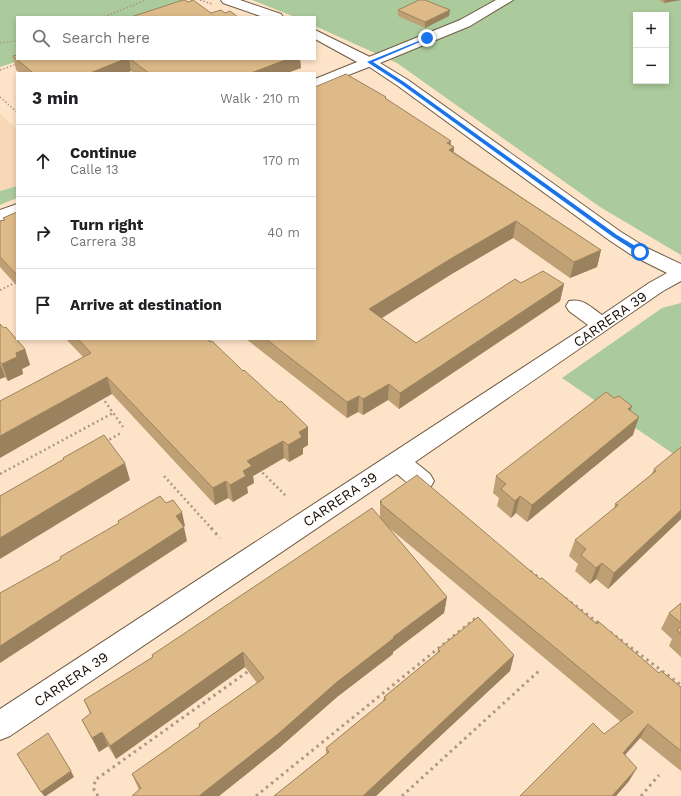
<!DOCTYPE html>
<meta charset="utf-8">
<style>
:root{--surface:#fff;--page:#f6f6f6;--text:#202124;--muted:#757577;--line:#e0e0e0}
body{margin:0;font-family:"Work Sans",sans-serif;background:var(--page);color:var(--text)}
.controls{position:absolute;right:12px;top:12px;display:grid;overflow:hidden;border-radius:0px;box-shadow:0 2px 6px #0003}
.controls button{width:36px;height:36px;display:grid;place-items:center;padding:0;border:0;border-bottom:1px solid var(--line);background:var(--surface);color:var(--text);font:20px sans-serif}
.stop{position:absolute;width:12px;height:12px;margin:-9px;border:3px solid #1a73e8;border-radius:50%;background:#fff}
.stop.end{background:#1a73e8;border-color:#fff;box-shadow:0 1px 4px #0008}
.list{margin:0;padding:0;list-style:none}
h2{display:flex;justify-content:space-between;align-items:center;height:52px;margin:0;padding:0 16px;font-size:17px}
h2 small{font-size:13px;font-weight:400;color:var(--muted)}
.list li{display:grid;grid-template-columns:26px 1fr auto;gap:12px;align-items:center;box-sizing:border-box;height:72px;padding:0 16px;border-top:1px solid var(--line)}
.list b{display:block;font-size:15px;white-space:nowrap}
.list p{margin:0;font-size:13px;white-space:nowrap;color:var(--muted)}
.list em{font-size:13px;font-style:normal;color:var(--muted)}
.icon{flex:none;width:22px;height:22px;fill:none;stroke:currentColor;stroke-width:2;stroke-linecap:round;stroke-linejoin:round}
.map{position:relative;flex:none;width:681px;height:796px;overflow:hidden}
.search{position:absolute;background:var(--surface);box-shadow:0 2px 6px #0003;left:16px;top:16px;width:300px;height:44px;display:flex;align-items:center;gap:10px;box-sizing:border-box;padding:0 14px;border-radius:0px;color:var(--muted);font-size:15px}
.panel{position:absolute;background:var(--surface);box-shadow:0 2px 6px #0003;left:16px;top:72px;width:300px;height:268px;border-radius:0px}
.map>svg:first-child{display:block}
</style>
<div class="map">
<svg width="681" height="796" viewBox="0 0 681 796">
<rect width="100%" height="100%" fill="#fde3c7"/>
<path fill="#f7d7b6" d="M0 114 17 129V186L0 190Z"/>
<path fill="#abcb9c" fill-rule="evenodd" d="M0 0H181L192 3 149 17H17V59H24L0 67Z
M252 0H681V255L600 207 397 63 315 26V17H295ZM636 15H666V81H636Z
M17 186V198L0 205V191Z
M681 303V459L562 378 662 308Z"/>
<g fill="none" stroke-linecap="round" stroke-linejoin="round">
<defs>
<path id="minor" d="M496 0H513L470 26 380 63 408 80 621 232 647 248 681 264V281L663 291 415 462 430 474 434 481 430 488C415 493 408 483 397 474L10 736 0 740V709L588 325 569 311 566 306 569 301C583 298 591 307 602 315L649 283 667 273 633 256 609 240 398 86 362 62 364 59 460 20Z"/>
<path id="major" d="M221 0H240L281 14 283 17H263L223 3Z
M315 30 374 59 376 62 374 65 315 88V79L357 62 315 39Z
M17 204V215L0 221V210Z"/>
</defs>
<use href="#minor" stroke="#705a42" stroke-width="2"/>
<use href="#major" stroke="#705a42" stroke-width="2"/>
<path stroke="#ac9883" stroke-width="1.5" stroke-dasharray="1.5 2" stroke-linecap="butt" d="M200 0 212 4
M104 17 146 0
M0 43 17 41
M0 70 17 64
M0 97 17 112"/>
<path stroke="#ac9883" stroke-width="2" stroke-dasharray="1.5 2.5" stroke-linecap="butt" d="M0 290 17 282"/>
<path stroke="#ac9883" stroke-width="2.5" stroke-dasharray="2 3" stroke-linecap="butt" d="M102 397 123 427
M105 442 121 433
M259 469 286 496
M0 474 113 413
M164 476 212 529"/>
<path stroke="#ac9883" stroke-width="3" stroke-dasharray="2.5 4" stroke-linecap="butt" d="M211 528 220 538
M530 571 542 580
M565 598 600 624
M610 632 681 685
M98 796 94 790 95 780 250 670
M256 796 477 617
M402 796 540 670
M641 796 659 775"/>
<use href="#minor" fill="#fff" fill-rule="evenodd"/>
<use href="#major" fill="#fff" fill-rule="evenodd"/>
</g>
<path fill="#bfa075" d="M659 0H681L664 3Z
M398 10 449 16 425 28 398 16Z
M13 56 17 59H300L301 68 287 73H133L131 71 126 73H20L16 70Z
M386 97V99L454 147V152L601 250 597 267 570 278 513 238 450 275 382 318 416 343 521 283 564 284 560 301 399 409 388 400 363 415 358 412 347 418 246 339H315Z
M17 212V286L0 267V221L4 220 3 218Z
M0 324 25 349 30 365 22 369 23 374 8 381 5 377 0 379Z
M66 339H208L308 445 303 448V454L289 462 284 458 253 476 254 483 247 487 248 493 233 502 228 498 215 505 112 394 83 357Z
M614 398 632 406 630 411 633 435 527 522 516 513 511 518 497 506 499 498 493 493 496 476Z
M681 447V519L608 589 596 579 590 584 575 571 578 564 569 556 575 540 614 509 615 504 651 475 654 469Z
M380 501 540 579 659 673 681 687V771L640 738 625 755 629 781 616 796H520L621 722 388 527 447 597 444 613 393 652V654L337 697 279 748 219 796H132L139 790 132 774 200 727 199 724 257 683 245 667 116 759 108 746 99 752 82 720 90 714 84 700 153 657 152 655 380 516Z
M681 603V657L669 646 672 639 661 629 669 613Z
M438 649 514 655 510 671 376 796H274L326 754V748L383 702 384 697 437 654Z"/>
<path fill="#9b825f" d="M665 0H681L664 3Z
M450 10 449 16 425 28V22Z
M125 59H129L131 71 126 73H90Z
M288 59H300L301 68 287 73H251Z
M451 141 450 149 454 147 452 163 447 143Z
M516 221 513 238 450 275 369 326V309L452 258Z
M601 250 597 267 570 278 574 262Z
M564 284 560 301 399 409 400 393Z
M25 349 30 365 22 369 23 374 8 381 2 364 16 353Z
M0 364 5 377 0 379Z
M107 377 112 394 0 458V436Z
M389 384 388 400 363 415V399Z
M359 396 358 412 347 418V402Z
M632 406 626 423 628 409Z
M639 417 633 435 527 522 532 505Z
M308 427V445L303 448V454L289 462 288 445 299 432Z
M283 441 284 458 253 476 254 483 247 487 248 493 233 502 230 485 243 471 247 461Z
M125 463 130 480 0 559V538Z
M226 481 228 498 215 505 213 488Z
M520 496 516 513 511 518 515 501Z
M681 510V519L608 589 614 573Z
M182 512 185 526 184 527 187 541 0 663V646Z
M602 563 596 579 590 584 596 568Z
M447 597 444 613 393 652V654L337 697 279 748 219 796H199L337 682 393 637Z
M243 652 245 667 116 759 110 746Z
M514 655 510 671 376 796H363Z
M648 724 640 738 615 766 623 753Z
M102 732 108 746 99 752 92 738Z
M637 768 629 781 616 796H612Z
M71 771 74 777 46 796H44L41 792Z"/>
<path fill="#deba88" stroke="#9b825f" d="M183 0H185L188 2 193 0 211 13 221 10 225 13 230 11 238 17H131Z
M419 0H425L450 10 425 22 398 10Z
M17 55V59H125L90 73H30L32 72 13 56Z
M130 59H288L251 73H149Z
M346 74 386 97 385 98 451 141 447 143 454 147 449 150 601 250 574 262 516 221 452 258 369 309 416 343 515 279 521 283 543 271 564 284 400 393 389 384 363 399 359 396 347 402 266 339H315V87Z
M17 212V275L0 257V221L5 220 3 218Z
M0 324 4 328 6 327 25 349 16 353 17 357 2 364 0 362Z
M78 339H208L210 342 212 341 243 371 244 370 279 402 281 401 308 427 299 432 302 437 288 445 283 441 247 461 252 466 243 471 246 476 230 485 226 481 213 488 107 377 0 436V401L91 353Z
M606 392 614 398 619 396 632 406 628 409 639 417 532 505 520 496 515 501 501 489 506 484 496 476Z
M104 435 125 463 0 538V496L64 459 63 458Z
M681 447V510L614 573 602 563 596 568 581 555 586 549 575 540 618 505 615 504 656 471 654 469Z
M417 475 540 579 542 578 597 624 599 622 659 673 661 671 681 687V751L648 724 623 753 637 768 612 796H520L593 723 604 734 633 712 380 503 382 502 380 501Z
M160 496 166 503 173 500 182 512 176 516 184 527 0 646V593L61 559 60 557 119 523 118 521Z
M372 508 447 597 393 637 394 638 337 682 278 734 199 796H132L141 788 132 774 200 726 199 724 264 678 243 652 110 746 102 732 92 738 82 720 91 713 84 700 153 657 152 655Z
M681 603V623L669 613Z
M478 617 514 655 363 796H274L329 752 326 748 386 699 384 697 440 651 438 649Z
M681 626V634L677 630Z
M48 733 71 771 41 792 17 754Z"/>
<path fill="#1a73e8" d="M426 38H429L373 62 404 82 617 235 642 250V253H638L613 237 401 84 367 62Z"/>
<g text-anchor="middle" stroke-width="3" stroke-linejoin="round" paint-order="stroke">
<g font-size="14" fill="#1a1108" stroke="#fff">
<text transform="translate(610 319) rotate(-35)" y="5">CARRERA 39</text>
<text transform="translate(340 499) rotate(-34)" y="5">CARRERA 39</text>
<text transform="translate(71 679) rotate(-34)" y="5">CARRERA 39</text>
</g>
</g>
</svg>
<div class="controls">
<button>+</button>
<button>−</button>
</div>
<div class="stop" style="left:640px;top:252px"></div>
<div class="stop end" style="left:427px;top:38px"></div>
<div class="search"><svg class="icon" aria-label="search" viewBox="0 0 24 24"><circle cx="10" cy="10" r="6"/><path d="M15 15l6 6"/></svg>Search here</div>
<section class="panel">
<h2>3 min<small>Walk · 210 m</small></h2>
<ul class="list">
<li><svg class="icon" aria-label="ahead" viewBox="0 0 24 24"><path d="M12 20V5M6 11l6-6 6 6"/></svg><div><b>Continue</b><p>Calle 13</p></div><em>170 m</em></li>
<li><svg class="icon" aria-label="right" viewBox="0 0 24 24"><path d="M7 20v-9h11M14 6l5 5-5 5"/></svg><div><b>Turn right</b><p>Carrera 38</p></div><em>40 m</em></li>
<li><svg class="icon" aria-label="arrive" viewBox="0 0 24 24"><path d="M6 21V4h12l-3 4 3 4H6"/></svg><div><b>Arrive at destination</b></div></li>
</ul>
</section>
</div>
